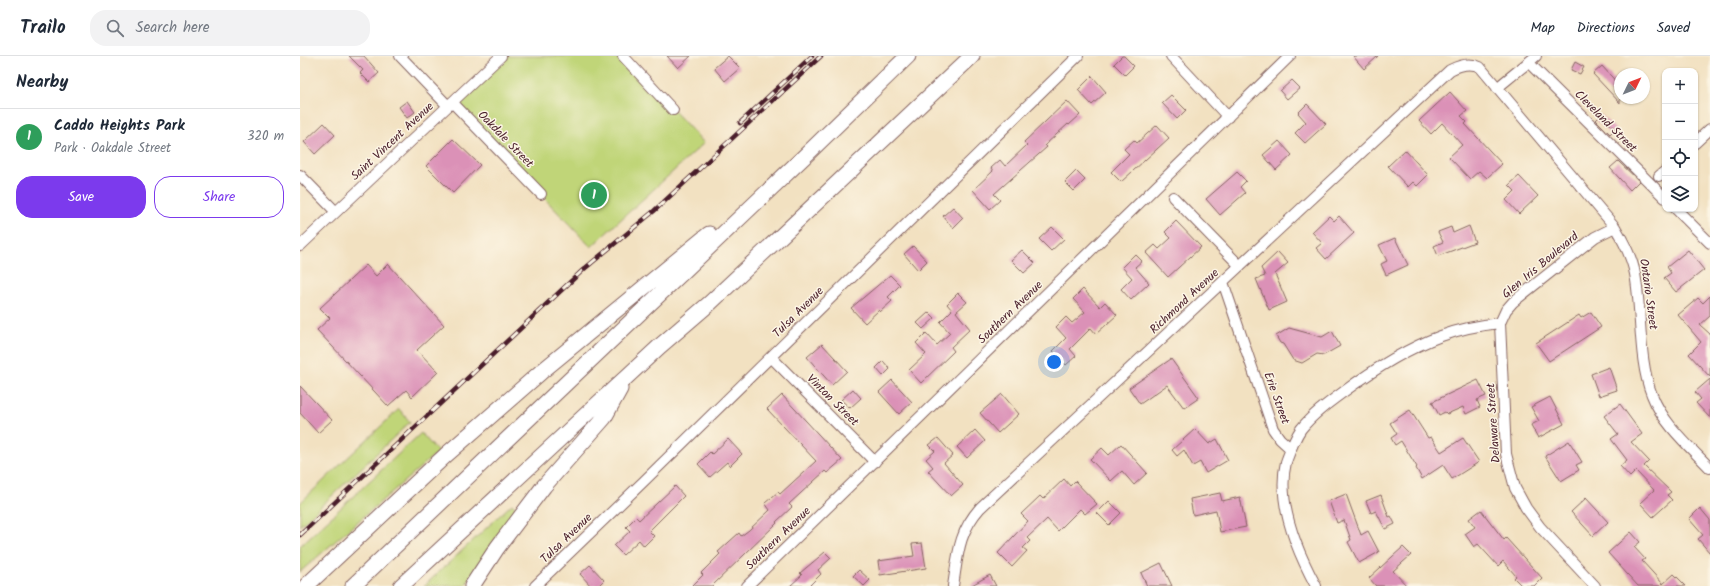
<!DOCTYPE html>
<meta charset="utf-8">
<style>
:root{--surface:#fff;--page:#f2f2f3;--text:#1f2937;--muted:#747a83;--line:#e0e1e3;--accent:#7c3aed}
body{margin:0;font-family:Kalam,sans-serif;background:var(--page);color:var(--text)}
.controls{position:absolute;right:12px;top:12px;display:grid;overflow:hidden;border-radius:8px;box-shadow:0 1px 3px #0004}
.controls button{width:36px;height:36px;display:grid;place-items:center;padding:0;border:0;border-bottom:1px solid var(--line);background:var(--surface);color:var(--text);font:20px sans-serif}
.compass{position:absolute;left:1314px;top:12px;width:36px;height:36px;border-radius:50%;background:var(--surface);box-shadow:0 1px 3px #0004;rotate:47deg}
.you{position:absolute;left:754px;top:306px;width:14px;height:14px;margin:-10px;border:3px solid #fff;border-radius:50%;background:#1a73e8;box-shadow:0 0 0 6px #1a73e833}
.badge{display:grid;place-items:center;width:26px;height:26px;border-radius:50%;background:var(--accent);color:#fff;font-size:13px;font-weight:700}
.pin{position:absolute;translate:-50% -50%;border:2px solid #fff;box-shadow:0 1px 4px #0006}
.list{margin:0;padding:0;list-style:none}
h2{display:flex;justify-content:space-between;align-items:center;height:52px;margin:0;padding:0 16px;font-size:17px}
h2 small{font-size:13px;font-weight:400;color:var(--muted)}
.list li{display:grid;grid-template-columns:26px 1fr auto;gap:12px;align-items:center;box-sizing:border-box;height:56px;padding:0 16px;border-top:1px solid var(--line)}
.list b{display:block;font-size:15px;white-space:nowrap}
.list p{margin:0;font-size:13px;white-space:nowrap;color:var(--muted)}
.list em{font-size:13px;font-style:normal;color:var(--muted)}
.actions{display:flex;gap:8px;padding:12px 16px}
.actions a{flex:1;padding:9px 0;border:1px solid var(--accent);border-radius:16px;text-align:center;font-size:14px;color:var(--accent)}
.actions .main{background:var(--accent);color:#fff}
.icon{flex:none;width:22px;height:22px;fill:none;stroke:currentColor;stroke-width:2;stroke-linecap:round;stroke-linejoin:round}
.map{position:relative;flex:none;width:1410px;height:530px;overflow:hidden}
header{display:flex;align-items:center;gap:24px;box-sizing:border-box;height:56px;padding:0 20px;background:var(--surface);border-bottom:1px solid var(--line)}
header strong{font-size:19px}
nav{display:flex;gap:22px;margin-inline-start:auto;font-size:14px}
.search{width:280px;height:36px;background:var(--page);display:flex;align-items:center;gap:10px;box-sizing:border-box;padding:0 14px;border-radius:16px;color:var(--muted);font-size:15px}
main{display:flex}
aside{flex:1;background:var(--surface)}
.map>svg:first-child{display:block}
</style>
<header>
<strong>Trailo</strong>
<div class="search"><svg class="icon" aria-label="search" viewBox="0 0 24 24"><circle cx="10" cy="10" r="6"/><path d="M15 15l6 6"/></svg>Search here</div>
<nav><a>Map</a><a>Directions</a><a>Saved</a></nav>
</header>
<main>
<aside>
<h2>Nearby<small></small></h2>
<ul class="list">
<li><span class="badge" style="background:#2e9e5b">1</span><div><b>Caddo Heights Park</b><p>Park · Oakdale Street</p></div><em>320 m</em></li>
</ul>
<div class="actions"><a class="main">Save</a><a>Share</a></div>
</aside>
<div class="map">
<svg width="1410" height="530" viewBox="0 0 1410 530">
<rect width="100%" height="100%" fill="#fcf5e5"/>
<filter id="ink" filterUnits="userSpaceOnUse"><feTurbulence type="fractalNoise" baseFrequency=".025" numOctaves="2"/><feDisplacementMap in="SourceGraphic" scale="8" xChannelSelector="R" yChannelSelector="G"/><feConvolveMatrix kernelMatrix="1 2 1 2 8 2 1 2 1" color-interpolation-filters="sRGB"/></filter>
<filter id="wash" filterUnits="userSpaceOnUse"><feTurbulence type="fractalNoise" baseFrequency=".012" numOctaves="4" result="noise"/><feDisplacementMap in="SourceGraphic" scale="16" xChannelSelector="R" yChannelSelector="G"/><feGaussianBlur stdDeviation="0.9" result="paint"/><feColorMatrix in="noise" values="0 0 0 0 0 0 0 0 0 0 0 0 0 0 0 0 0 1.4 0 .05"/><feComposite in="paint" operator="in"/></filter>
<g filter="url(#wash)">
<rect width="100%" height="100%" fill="#f2e1c1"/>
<path fill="#c0d578" stroke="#857a52" d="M201 0H323L404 87 291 191 152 46Z
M99 353 110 366 0 470V447Z
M121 377 138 396 0 516V490Z
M212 448 216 452 165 530H124Z"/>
<g id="blocks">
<path fill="#db91b7" d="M49 0H64L79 17 69 26 60 17 63 14Z
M367 0H391L378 12Z
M428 0 440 12 425 25 414 12Z
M822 0H824L834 10 825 19 814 8Z
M1053 0H1078L1064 13Z
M1275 6 1284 11 1280 18 1271 14Z
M1302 10 1320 30V47L1293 18Z
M792 20 806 36 792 49 778 34Z
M992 24 1000 32 987 43 980 35Z
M1150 36 1167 55 1161 60 1167 66 1165 68 1202 108 1187 122 1179 115 1170 123 1149 101 1162 89 1142 67 1131 78 1119 65Z
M871 39 886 54 877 63 862 47Z
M107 45 115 56 107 62 99 51Z
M767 45 780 59 769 69 768 68 745 89 747 91 694 138 700 144 690 153 673 134 693 115 691 112 700 104 705 110 727 89 724 86Z
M1007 48 1026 68 1005 87 995 77 1006 66 998 57Z
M1301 59 1315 73 1310 78 1296 64Z
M24 67 35 79 15 98 4 86Z
M857 69 869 82 821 126 811 116 829 98 824 93 834 84 837 87Z
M153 83 180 109 153 137 126 110Z
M979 85 992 99 976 114 963 99Z
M1105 94 1128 119 1117 130 1113 126 1108 131 1088 110Z
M1318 105 1339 125 1330 134 1310 112Z
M776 115 785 124 774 135 765 126Z
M937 116 946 125 940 131 945 137 920 159 906 143Z
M1219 120 1238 140 1219 158 1206 144 1215 135 1209 129Z
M653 151 663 162 653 172 643 160Z
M1029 160 1034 165 1039 160 1054 177 1026 203 1016 192 1022 187 1012 176Z
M876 165 901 191 868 221 846 197 855 189 859 193 871 182 865 176Z
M1169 170 1175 186 1138 200 1134 190 1143 186 1138 176 1151 171 1153 177Z
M752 171 764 183 751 195 739 183Z
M1095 182 1108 209 1086 219 1081 208 1087 205 1079 189Z
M613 190 627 205 618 214 604 198Z
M722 194 735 207 724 217 711 204Z
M1388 194 1404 214 1376 236 1364 222 1371 217 1367 211Z
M978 196 988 207 975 218 987 246 969 254 956 223 965 220 961 212Z
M835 198 842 205 835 211 849 227 831 244 821 233 832 222 822 211Z
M88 208 144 269 117 294 138 316 112 341 106 334 88 350 17 274 30 262 20 252 66 209 76 220Z
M590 219 600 229 588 241 592 245 580 256 579 254 565 267 551 252Z
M783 233 800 251 805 246 817 259 796 278 791 272 770 293 776 300 766 309 753 295 766 282 756 271 766 261 772 267 785 256 773 243Z
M658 237 667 246 656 256 670 273 651 291 654 295 621 327 609 314 626 298 616 287 626 277 637 289 650 277 640 266 652 254 647 248Z
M1410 240V260L1400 269 1410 278V321L1389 298 1401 286 1378 259 1398 242 1403 247Z
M629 256 635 262 623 273 617 267Z
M1291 256 1301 271 1249 305 1236 287 1279 259 1281 262Z
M989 272 1022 281 1032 275 1040 290 1024 299 1017 298 1002 307 993 304 983 288 980 287 976 280Z
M522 288 547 315 532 329 507 301Z
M871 303 899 342 884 352 867 329 840 348 829 332Z
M583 305 590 313 583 320 576 312Z
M1309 311 1317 334 1299 340 1291 318Z
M1410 323V362L1396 347 1401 343 1395 336Z
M592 324 612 346 599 358 579 336Z
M1178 324 1186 340 1177 344 1180 351 1166 358 1163 351 1147 358 1145 356 1139 359 1132 346Z
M0 330 32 364 18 377 0 357Z
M553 333 561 342 550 352 541 344Z
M702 338 719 358 698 377 680 357Z
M482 339 542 404 527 417 525 415 489 448 492 451 476 466 477 467 412 530H392L403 519 401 517 420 498 418 496 439 477 441 480 449 474 470 454 465 447 478 436 480 438 516 405 467 353Z
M1250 341 1264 368 1238 382 1231 369 1239 365 1231 351Z
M1320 348 1342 378 1331 386 1349 405 1344 410 1371 436 1367 439 1372 444 1353 461 1340 447 1354 434 1336 415 1330 421 1320 410 1327 404 1311 383 1318 378 1304 360Z
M1110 354 1128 382 1131 381 1141 396 1163 382 1179 406 1152 423 1143 409 1122 423 1116 412 1117 411 1101 385 1095 389 1091 382 1097 378 1090 367Z
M895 373 909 388 917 383 928 404 906 417 900 406 893 410 884 394 877 400 872 394Z
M675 374 685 385 667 402 657 391Z
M638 382 653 399 644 407 663 429 651 440 628 415 633 411 626 403 635 395 629 389Z
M428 383 442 398 430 410 427 406 410 421 398 408 410 396 412 398Z
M1269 385 1282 406 1276 409 1279 414 1261 425 1245 400Z
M821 388 847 417 834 429 822 415 811 425 790 403 802 392 809 399Z
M764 423 770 430 775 425 797 448 785 458 780 453 758 475 747 463 727 482 730 485 723 492 727 495 712 511 698 497 728 465 721 458 740 440 743 443Z
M375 430 384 440 349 475 354 480 344 490 339 484 323 499 314 490 330 475 326 471 336 461 339 464Z
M920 437 922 445 940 441 946 471 920 476 916 454 893 459 890 443Z
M1046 438 1061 479 1068 475 1079 496 1059 507 1048 486 1051 484 1044 464 1037 467 1029 445Z
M1081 439 1089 461 1091 460 1095 468 1085 473 1076 455 1071 457 1066 445Z
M1286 442 1308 466 1293 480 1271 456Z
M809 445 821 457 809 469 797 457Z
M1400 452 1410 464V497L1398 483 1403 479 1389 463Z
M1181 454 1204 484 1206 482 1242 522 1234 530H1222L1214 522 1216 520 1203 505 1198 510 1178 488 1174 491 1165 478 1175 471 1169 463Z
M1331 476 1340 486 1334 491 1345 503 1342 505 1363 528 1374 518 1386 530H1338L1308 497Z
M622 487 626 512 580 519 578 505 614 500 612 488Z
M1103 491 1111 499 1093 515 1107 530H1076L1069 522Z
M525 496 531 502 518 514 521 518 509 530H490L502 519 500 517Z
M861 507 872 530H847L841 517Z
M290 509 304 524 298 530H291L280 518Z
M559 514 570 524 564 530 553 520Z
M690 519 696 530H670Z"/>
</g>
</g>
<g filter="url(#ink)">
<use href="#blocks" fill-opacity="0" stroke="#856360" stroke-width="1"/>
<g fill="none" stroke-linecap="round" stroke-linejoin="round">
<defs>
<path id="minor" d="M100 0 148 50
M323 0 373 54
M871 0 928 61
M1229 7 1365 142
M1197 32 1236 0
M152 46 241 138
M1395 87 1410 73
M0 119 36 156
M1359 120 1365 115
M873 141 940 210
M1376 153 1410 187
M0 190 201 0
M923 226 973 373 980 383 991 393
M471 301 575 406
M235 530 343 426 778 0
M447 530 990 0
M653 530C658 499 658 477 680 452L1150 14C1160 9 1170 6 1180 11L1315 171C1324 186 1332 201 1335 218 1342 255 1338 305 1352 339 1363 368 1389 390 1410 412
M1016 530C997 495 976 447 986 406 990 395 994 383 1001 373 1012 359 1027 348 1042 337 1073 314 1105 293 1141 280 1160 273 1180 269 1200 267
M1295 530 1240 471 1226 452 1215 432 1206 398 1200 267 1206 254 1213 246 1295 181 1315 171"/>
<path id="highway" d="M6 530 146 399 241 316 409 178
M53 530 508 97 608 0
M101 530 360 290 410 247 672 0
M172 530 197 492 244 430 304 362 320 333"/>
</defs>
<use href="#minor" stroke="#856360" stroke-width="12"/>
<use href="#highway" stroke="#856360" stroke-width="17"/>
<use href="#minor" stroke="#fff" stroke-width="10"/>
<use href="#highway" stroke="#fff" stroke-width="15"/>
<defs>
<path id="rail" d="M440 67 512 0
M0 479 283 214 354 155 521 0"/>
</defs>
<use href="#rail" stroke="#4a1f2b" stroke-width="4.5"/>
<use href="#rail" stroke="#fcf5e5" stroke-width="3" stroke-dasharray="9" stroke-linecap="butt"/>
</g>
</g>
<g text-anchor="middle" stroke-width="3" stroke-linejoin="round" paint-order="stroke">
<g font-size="12" fill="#4a1f2b" stroke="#fcf5e5">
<text transform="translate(1306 65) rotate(45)" y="4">Cleveland Street</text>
<text transform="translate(206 83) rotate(46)" y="4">Oakdale Street</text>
<text transform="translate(92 85) rotate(-43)" y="4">Saint Vincent Avenue</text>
<text transform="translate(1240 209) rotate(-40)" y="4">Glen Iris Boulevard</text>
<text transform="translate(1349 238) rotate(82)" y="4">Ontario Street</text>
<text transform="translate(884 245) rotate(-43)" y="4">Richmond Avenue</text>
<text transform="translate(498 256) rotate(-45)" y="4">Tulsa Avenue</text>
<text transform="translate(710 256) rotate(-44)" y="4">Southern Avenue</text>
<text transform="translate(977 342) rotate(70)" y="4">Erie Street</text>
<text transform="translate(533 344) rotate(45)" y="4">Vinton Street</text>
<text transform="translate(1193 367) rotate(-94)" y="4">Delaware Street</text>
<text transform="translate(266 482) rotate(-44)" y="4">Tulsa Avenue</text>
<text transform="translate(478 482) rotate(-44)" y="4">Southern Avenue</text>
</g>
</g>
</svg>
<div class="controls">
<button>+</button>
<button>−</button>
<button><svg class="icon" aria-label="locate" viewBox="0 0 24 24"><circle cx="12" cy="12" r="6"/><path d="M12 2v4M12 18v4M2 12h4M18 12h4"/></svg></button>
<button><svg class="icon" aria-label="layers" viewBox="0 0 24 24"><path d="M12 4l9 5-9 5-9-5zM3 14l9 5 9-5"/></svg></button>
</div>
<svg class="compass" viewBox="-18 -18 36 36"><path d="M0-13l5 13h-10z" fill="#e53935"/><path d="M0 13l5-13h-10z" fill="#747a83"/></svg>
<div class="you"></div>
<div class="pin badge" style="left:294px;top:139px;background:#2e9e5b">1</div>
</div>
</main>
